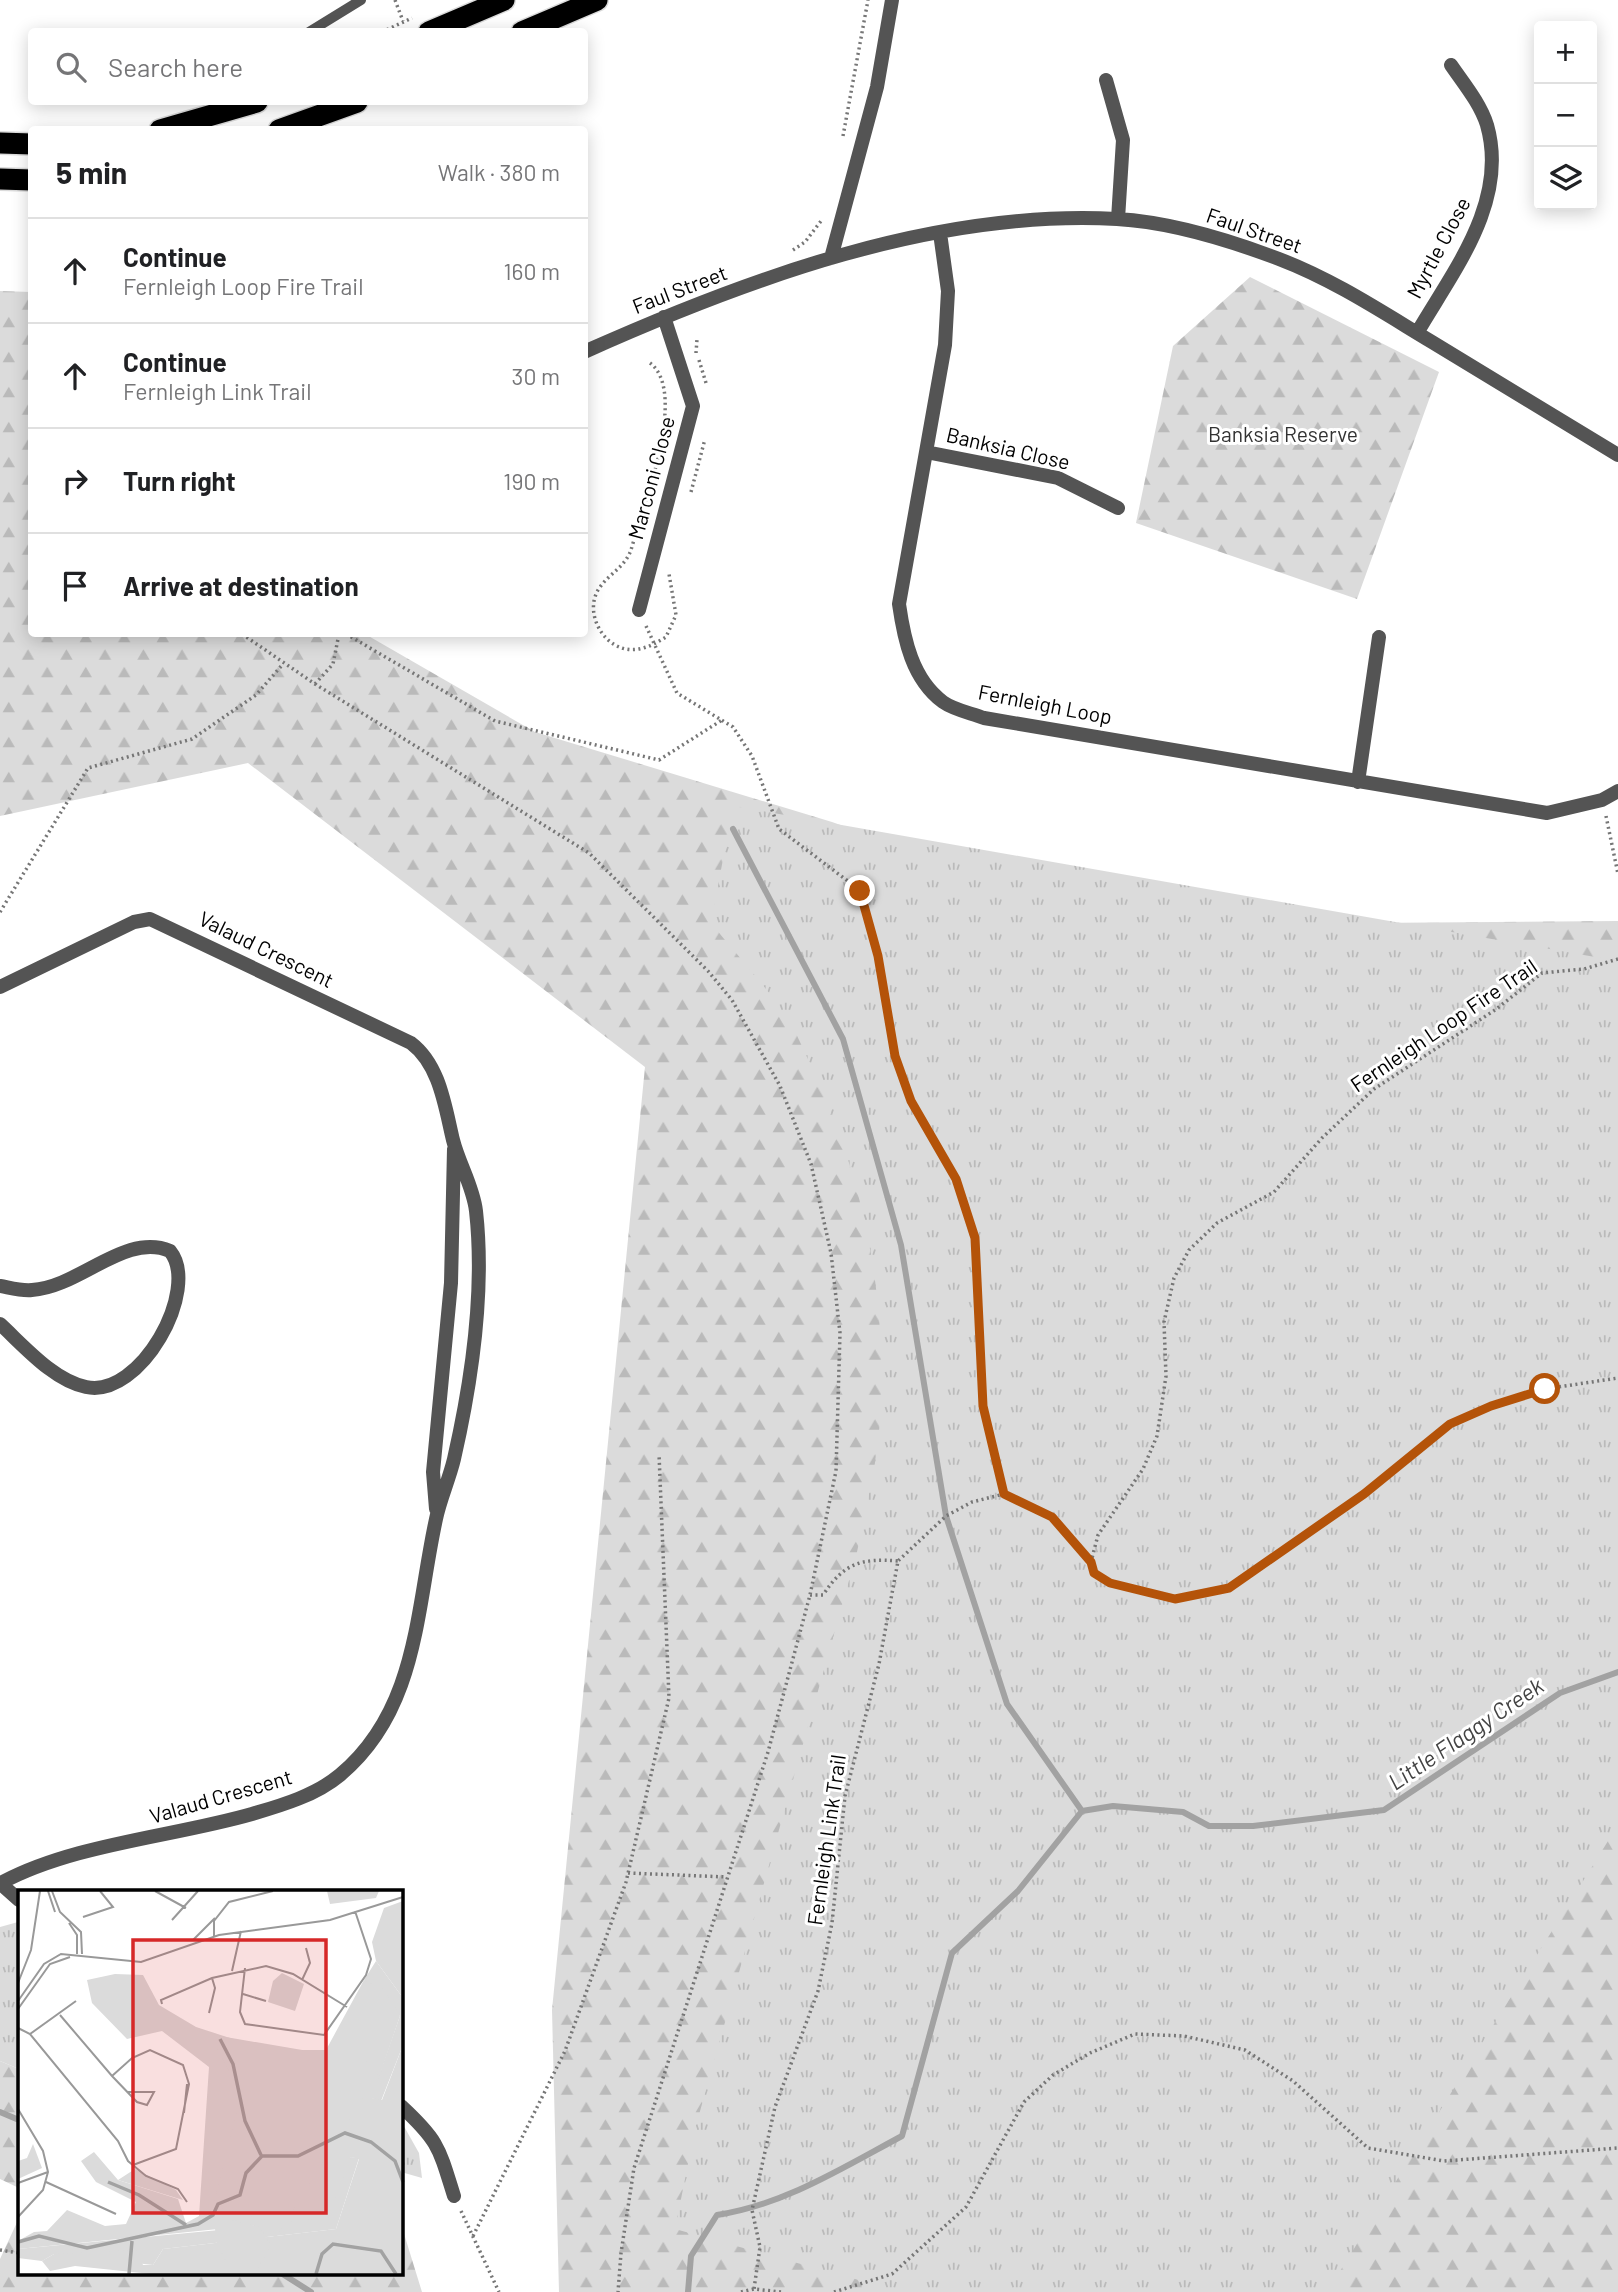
<!DOCTYPE html>
<meta charset="utf-8">
<style>
:root{--surface:#fff;--page:#f6f6f6;--text:#202124;--muted:#757577;--line:#e0e0e0}
body{margin:0;font-family:Barlow,sans-serif;background:var(--page);color:var(--text)}
.controls{position:absolute;right:21px;top:21px;display:grid;overflow:hidden;border-radius:7px;box-shadow:0 4px 18px #0003}
.controls button{width:63px;height:63px;display:grid;place-items:center;padding:0;border:0;border-bottom:2px solid var(--line);background:var(--surface);color:var(--text);font:35px sans-serif}
.stop{position:absolute;width:21px;height:21px;margin:-16px;border:5px solid #b45309;border-radius:50%;background:#fff}
.stop.end{background:#b45309;border-color:#fff;box-shadow:0 2px 7px #0008}
.list{margin:0;padding:0;list-style:none}
h2{display:flex;justify-content:space-between;align-items:center;height:91px;margin:0;padding:0 28px;font-size:30px}
h2 small{font-size:23px;font-weight:400;color:var(--muted)}
.list li{display:grid;grid-template-columns:46px 1fr auto;gap:21px;align-items:center;box-sizing:border-box;height:105px;padding:0 28px;border-top:2px solid var(--line)}
.list b{display:block;font-size:26px;white-space:nowrap}
.list p{margin:0;font-size:23px;white-space:nowrap;color:var(--muted)}
.list em{font-size:23px;font-style:normal;color:var(--muted)}
.icon{flex:none;width:38px;height:38px;fill:none;stroke:currentColor;stroke-width:2;stroke-linecap:round;stroke-linejoin:round}
.map{position:relative;flex:none;width:1618px;height:2292px;overflow:hidden}
.search{position:absolute;background:var(--surface);box-shadow:0 4px 18px #0003;left:28px;top:28px;width:560px;height:77px;display:flex;align-items:center;gap:18px;box-sizing:border-box;padding:0 24px;border-radius:7px;color:var(--muted);font-size:26px}
.panel{position:absolute;background:var(--surface);box-shadow:0 4px 18px #0003;left:28px;top:126px;width:560px;height:511px;border-radius:7px}
.map>svg:first-child{display:block}
</style>
<div class="map">
<svg width="1618" height="2292" viewBox="0 0 1618 2292">
<defs>
<pattern id="forest-firs" width="22" height="20" patternUnits="userSpaceOnUse" patternTransform="scale(1.75)"><rect width="22" height="20" fill="#dbdbdb"/><path d="M5 1l3.5 6h-7zM16 11l3.5 6h-7z" fill="#bababa"/></pattern>
<pattern id="park-tufts" width="24" height="20" patternUnits="userSpaceOnUse" patternTransform="scale(1.75)"><rect width="24" height="20" fill="#dbdbdb"/><path d="M3 7l-1-3M5 7V3M7 7l1-3M15 17l-1-3M17 17v-4M19 17l1-3" fill="none" stroke="#bababa"/></pattern>
</defs>
<rect width="100%" height="100%" fill="#fff"/>
<path fill="url(#forest-firs)" d="M1250 277 1439 372 1357 599 1136 523 1173 346Z
M0 291 31 292 32 634H365L535 732 832 822 1122 925 1618 921V2292H559L552 2010 645 1067 248 763 0 816Z
M0 2061 19 2069V2188L0 2179Z
M19 2218V2273H401V2224L422 2292H0V2259Z"/>
<path fill="url(#park-tufts)" d="M733 806 1618 961V1825L1327 2292H902L675 2229 695 2129 857 1552C867 1503 879 1455 881 1405 885 1289 863 1176 813 1071 806 1055 799 1038 790 1023 769 988 737 956 711 923Z
M18 1922 19 1923V2069L0 2061V1927Z
M401 2121 419 2153 422 2178 401 2172Z"/>
<g fill="none" stroke-linecap="round" stroke-linejoin="round">
<path stroke="#a2a2a2" stroke-width="6" d="M733 829 843 1039 901 1245 946 1516 1007 1704 1082 1811
M0 2112 19 2120
M281 2273 311 2292
M688 2292 691 2256 717 2215C784 2205 844 2167 902 2136L952 1953 1018 1891 1082 1811 1113 1806 1183 1812 1209 1826H1253L1384 1810 1560 1693 1618 1672"/>
<defs>
<path id="highway" d="M429 32 504 0
M522 32 597 0
M160 130 257 102
M279 130 357 102
M0 143 32 144
M0 179 32 180"/>
</defs>
<use href="#highway" stroke="#dbdbdb" stroke-width="24"/>
<path stroke="#767676" stroke-width="3.5" stroke-dasharray="2 3.5" stroke-linecap="butt" d="M395 0 403 21
M382 32 412 18
M843 136 868 0
M793 250 805 242 821 221
M696 353 697 339
M699 360 706 383
M650 363C689 392 642 510 631 550 624 568 611 572 600 587 586 606 596 634 615 645 633 655 650 647 666 637L676 615 669 574
M691 492 705 439
M646 626 677 693 733 727 752 756 779 829 861 891 878 956 896 1056 911 1101 956 1179 975 1238 983 1406 1004 1494
M242 634 315 684 589 853 708 971 732 1000 780 1086 811 1164 831 1253 840 1333 836 1471 810 1595 768 1752 634 2168 621 2253 618 2292
M346 634 495 721 659 760 722 720
M315 684 333 664 339 634
M1606 816 1618 874
M0 912 88 768 192 739 256 695 283 664
M1618 959 1584 969 1542 973 1495 1010 1374 1089 1322 1138 1274 1192 1217 1223 1189 1250 1174 1278 1164 1322 1166 1376 1157 1436 1143 1469 1098 1535 1091 1562 1094 1573 1110 1583 1175 1599 1229 1588 1364 1494 1450 1424 1491 1406 1545 1389 1618 1378
M810 1595H823C844 1563 861 1558 898 1561
M628 1873 727 1877
M461 2211 499 2292
M473 2236 565 2051 626 1882 669 1698 659 1454
M0 2250 19 2253
M741 2292 754 2289V2292
M781 2292 754 2289 760 2247 752 2210 775 2107 818 1991 832 1923 845 1796 879 1664 898 1561 946 1516 972 1502 1004 1494 1052 1517 1091 1562
M834 2292 892 2274 966 2207 1024 2102 1053 2075 1090 2053 1135 2034 1184 2036 1245 2050 1293 2081 1368 2148 1444 2161 1618 2148"/>
<path stroke="#545454" stroke-width="10" d="M309 32 361 0"/>
<path stroke="#545454" stroke-width="14" d="M1106 80 1123 140 1118 219
M940 233 948 291 945 345 899 604C904 639 912 679 943 702 954 710 971 713 984 718L1547 813 1602 800 1618 791
M831 258 877 87 892 0
M1417 333C1453 271 1509 202 1487 125 1480 103 1464 84 1451 65
M584 352C747 279 936 209 1117 219 1171 222 1229 240 1279 259 1334 280 1382 312 1432 342 1494 379 1556 417 1618 455
M926 452 1058 478 1118 508
M639 610 693 406 664 317
M1358 782 1379 637
M0 987 134 922 150 919 411 1043C440 1065 445 1107 453 1140 459 1164 473 1186 476 1211 485 1292 472 1380 454 1459 449 1480 440 1499 436 1519 416 1610 418 1710 340 1775 316 1795 283 1805 252 1814 172 1837 73 1844 1 1883
M0 1286C11 1288 21 1291 32 1290 80 1287 125 1232 170 1251 201 1289 140 1399 86 1387 53 1380 24 1346 0 1324
M436 1509 433 1472 451 1283 454 1149
M0 1883 19 1900
M401 2106C439 2141 439 2148 454 2196"/>
<use href="#highway" stroke="#000" stroke-width="21"/>
</g>
<g fill="none" stroke-linecap="round" stroke-linejoin="round">
<path stroke="#b45309" stroke-width="9" d="M860 891 878 956 895 1056 911 1101 956 1179 975 1238 983 1406 1004 1494 1052 1517 1091 1562 1094 1573 1110 1583 1175 1599 1229 1588 1364 1494 1450 1424 1491 1406 1545 1389"/>
</g>
<g text-anchor="middle" stroke-width="6" stroke-linejoin="round" paint-order="stroke">
<g font-size="21" fill="#000" stroke="#fff">
<text transform="translate(1254 231) rotate(19)" y="7">Faul Street</text>
<text transform="translate(1439 248) rotate(-62)" y="7">Myrtle Close</text>
<text transform="translate(680 290) rotate(-21)" y="7">Faul Street</text>
<text transform="translate(1008 449) rotate(13)" y="7">Banksia Close</text>
<text transform="translate(652 478) rotate(-75)" y="7">Marconi Close</text>
<text transform="translate(1045 705) rotate(11)" y="7">Fernleigh Loop</text>
<text transform="translate(266 950) rotate(26)" y="7">Valaud Crescent</text>
<text transform="translate(1444 1026) rotate(-34)" y="7">Fernleigh Loop Fire Trail</text>
<text transform="translate(221 1797) rotate(-16)" y="7">Valaud Crescent</text>
<text transform="translate(827 1840) rotate(-82)" y="7">Fernleigh Link Trail</text>
</g>
<g font-size="21" fill="#323232" stroke="#fff">
<text x="1283" y="442">Banksia Reserve</text>
</g>
<g font-size="23" font-style="italic" fill="#434343" stroke="#fff">
<text transform="translate(1466 1734) rotate(-34)" y="8">Little Flaggy Creek</text>
</g>
</g>
<g transform="translate(18 1890)">
<rect width="385" height="385" fill="#fff"/>
<path d="M358 71 385 108V155L363 211 353 208 382 126 346 90ZM333 267 341 268 318 339 145 359 135 375 36 364 24 371 0 368V359L233 337Z" fill="#dbdbdb"/>
<path d="M309 1H361L358 8 312 14ZM385 11V108L358 71 354 52 366 18ZM264 83 286 94 277 121 250 112 255 91ZM97 84 125 85 141 115 178 137 249 160H308L346 90 366 99 382 126 354 208 364 210 385 155V384H133L57 376 32 381 24 371 36 364 119 360 125 375H135L145 359 318 339 341 269 333 267 310 328 0 359V351L16 342 29 341 49 320 87 336 108 334 118 312 78 292 63 271 76 262 100 290 160 309 168 333 181 326 191 177 144 141 109 149 74 113 69 90ZM15 254 24 278 0 289V271L9 268Z" fill="#dbdbdb"/>
<path d="M202 146 366 174 257 349 247 330 195 316 220 218 216 189 199 160ZM117 279 158 300 165 310 100 290ZM195 325 242 337 253 356 236 384H216L212 380 199 353Z" fill="#dbdbdb"/>
<path fill="none" stroke="#a2a2a2" stroke-width="3.5" d="M202 149 215 174 227 231 243 265M90 292 121 305 168 335M0 352 21 346 69 358 180 334 195 325 200 314 222 305 228 283 244 266H280L327 243 353 252 377 271 385 292M111 384 114 351M298 384 304 364 315 354 363 361 378 384"/>
<path fill="none" stroke="#999" stroke-width="2" d="M30 1 37 22M34 1 42 22 63 42 64 64M137 1 168 18M65 27 95 17 82 1M154 30 180 1M51 33 59 45V64M196 46V31L211 12 255 1M175 50 197 28M227 78 222 122 227 134 306 145 348 85 353 69 337 21M214 81 223 41M284 90 292 73 288 58M0 93 13 60 22 1M225 104 248 111M0 111 26 74 43 64 123 72 201 45 312 30 385 7M144 114 143 110 194 88 248 76 275 84 329 117M0 119 32 74 52 67M191 123 197 98 194 88M42 125 94 186 119 212 129 215 136 202H109M0 138 12 144 100 251 110 271 128 286 160 299 169 312M12 144 58 111M94 186 114 168 132 160 165 175 171 194 158 259 115 275M0 219 25 261 30 282 25 300 0 327M166 223 169 194M28 292 98 324M0 293 30 282"/>
<path fill="#d62828" fill-opacity="0.15" stroke="#d62828" stroke-width="3.5" d="M115 50H308V323H115Z"/>
<rect width="385" height="385" fill="none" stroke="#000" stroke-width="3.5"/>
</g>
</svg>
<div class="controls">
<button>+</button>
<button>−</button>
<button><svg class="icon" aria-label="layers" viewBox="0 0 24 24"><path d="M12 4l9 5-9 5-9-5zM3 14l9 5 9-5"/></svg></button>
</div>
<div class="stop" style="left:1545px;top:1389px"></div>
<div class="stop end" style="left:860px;top:891px"></div>
<div class="search"><svg class="icon" aria-label="search" viewBox="0 0 24 24"><circle cx="10" cy="10" r="6"/><path d="M15 15l6 6"/></svg>Search here</div>
<section class="panel">
<h2>5 min<small>Walk · 380 m</small></h2>
<ul class="list">
<li><svg class="icon" aria-label="ahead" viewBox="0 0 24 24"><path d="M12 20V5M6 11l6-6 6 6"/></svg><div><b>Continue</b><p>Fernleigh Loop Fire Trail</p></div><em>160 m</em></li>
<li><svg class="icon" aria-label="ahead" viewBox="0 0 24 24"><path d="M12 20V5M6 11l6-6 6 6"/></svg><div><b>Continue</b><p>Fernleigh Link Trail</p></div><em>30 m</em></li>
<li><svg class="icon" aria-label="right" viewBox="0 0 24 24"><path d="M7 20v-9h11M14 6l5 5-5 5"/></svg><div><b>Turn right</b></div><em>190 m</em></li>
<li><svg class="icon" aria-label="arrive" viewBox="0 0 24 24"><path d="M6 21V4h12l-3 4 3 4H6"/></svg><div><b>Arrive at destination</b></div></li>
</ul>
</section>
</div>
